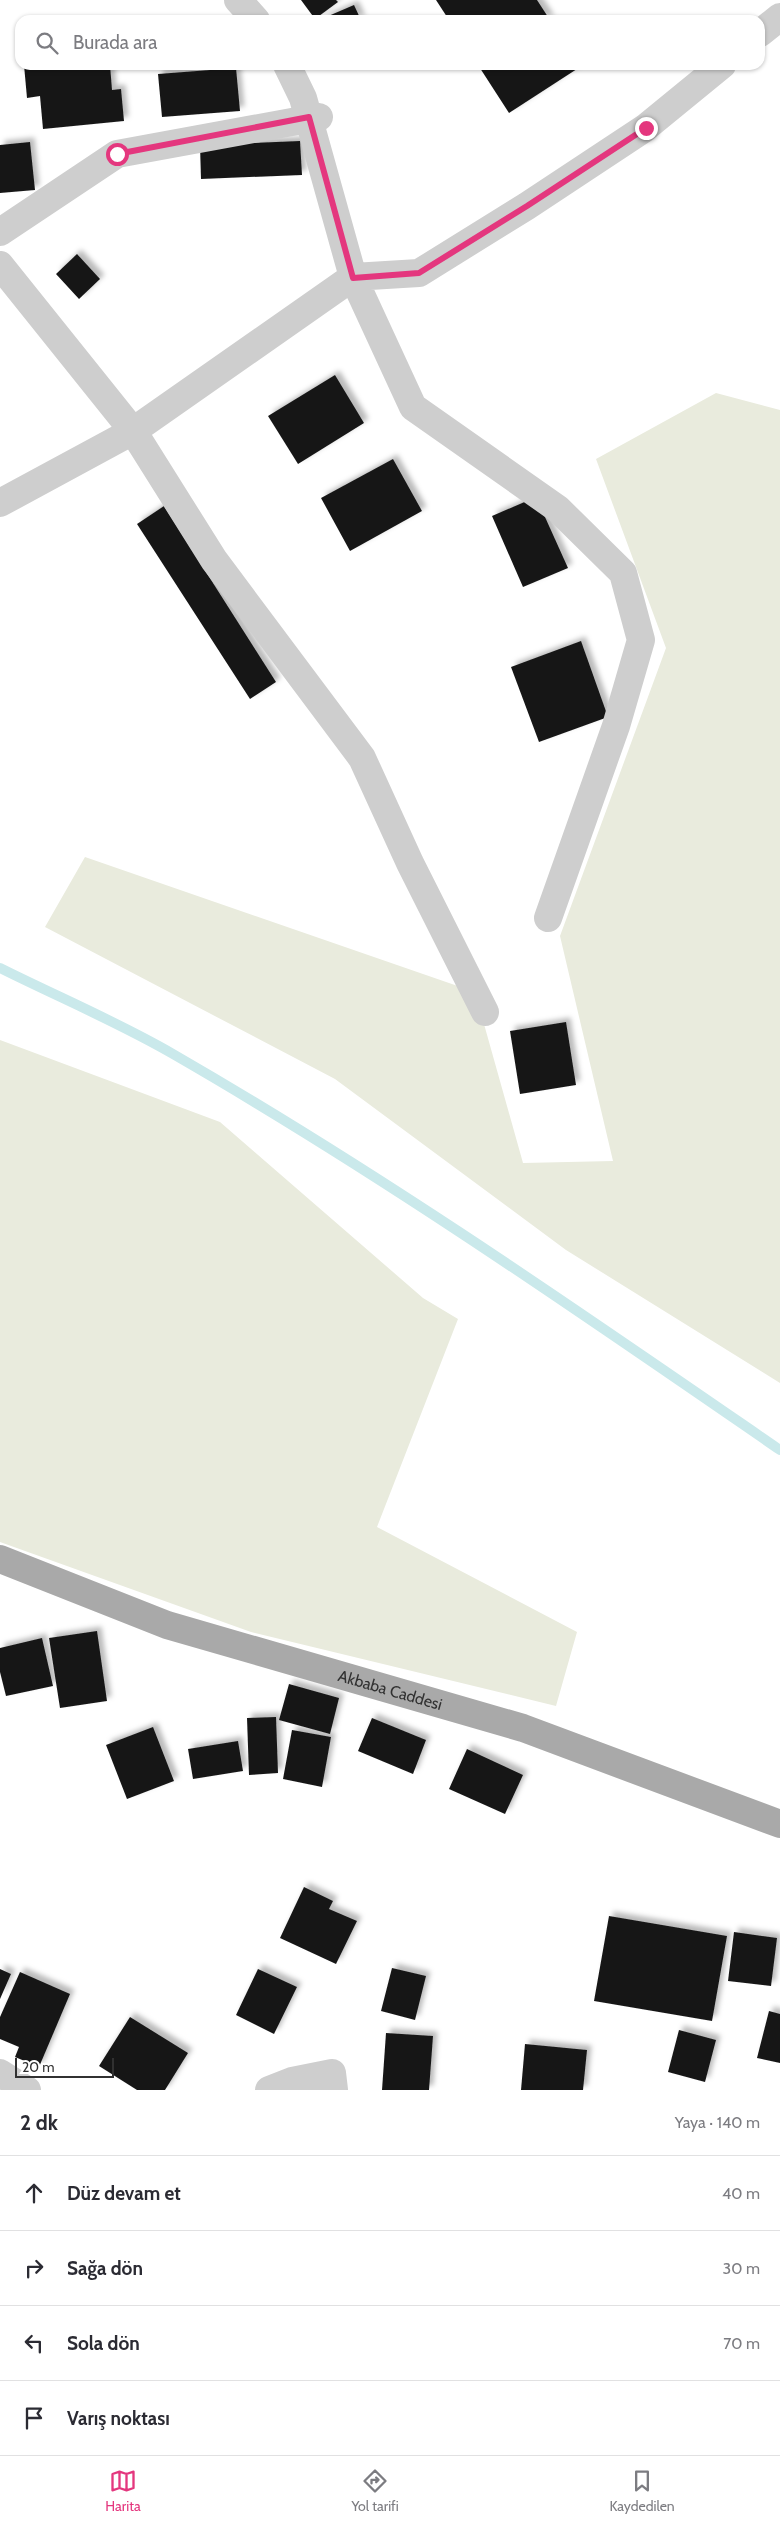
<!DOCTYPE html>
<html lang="tr">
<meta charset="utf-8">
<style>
:root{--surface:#fff;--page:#f2f2f3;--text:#2b2b33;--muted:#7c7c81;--line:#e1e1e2;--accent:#e4377e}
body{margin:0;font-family:Cabin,sans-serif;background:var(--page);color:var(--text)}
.scale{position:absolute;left:15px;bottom:12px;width:99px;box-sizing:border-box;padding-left:5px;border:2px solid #313131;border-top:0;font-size:14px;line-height:18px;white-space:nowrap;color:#313131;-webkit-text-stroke:4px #fff;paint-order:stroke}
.stop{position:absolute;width:15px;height:15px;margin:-11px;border:4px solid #e4377e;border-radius:50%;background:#fff}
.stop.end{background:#e4377e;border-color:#fff;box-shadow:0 1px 5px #0008}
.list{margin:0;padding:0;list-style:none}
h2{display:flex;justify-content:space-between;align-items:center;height:65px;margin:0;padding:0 20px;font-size:21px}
h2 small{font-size:16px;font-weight:400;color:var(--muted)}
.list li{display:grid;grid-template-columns:32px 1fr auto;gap:15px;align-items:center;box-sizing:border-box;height:75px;padding:0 20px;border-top:1px solid var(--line)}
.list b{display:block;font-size:19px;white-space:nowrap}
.list em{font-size:16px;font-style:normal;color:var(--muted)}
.icon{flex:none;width:28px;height:28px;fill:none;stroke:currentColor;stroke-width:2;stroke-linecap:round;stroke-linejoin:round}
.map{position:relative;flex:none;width:780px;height:2090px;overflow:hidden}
.search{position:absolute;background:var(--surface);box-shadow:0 1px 4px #0004;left:15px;right:15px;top:15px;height:55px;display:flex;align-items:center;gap:12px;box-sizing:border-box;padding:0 18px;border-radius:15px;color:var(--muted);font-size:19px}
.sheet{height:365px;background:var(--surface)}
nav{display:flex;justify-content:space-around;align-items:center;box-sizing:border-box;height:70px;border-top:1px solid var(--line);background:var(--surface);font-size:14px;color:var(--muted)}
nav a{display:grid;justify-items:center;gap:2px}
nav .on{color:var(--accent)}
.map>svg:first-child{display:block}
</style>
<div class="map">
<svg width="780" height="2090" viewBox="0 0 780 2090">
<defs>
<filter id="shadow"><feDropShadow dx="4.5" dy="-4.5" stdDeviation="2.5" flood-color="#0004"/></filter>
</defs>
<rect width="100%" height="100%" fill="#fff"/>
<path fill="#e9ebdd" d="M716 393 780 410V1383L566 1250 335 1079 45 927 85 857 475 992 523 1163 613 1161 560 936 666 648 596 459Z
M0 1040 220 1122 423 1298 458 1319 377 1527 577 1632 556 1706 251 1632 0 1542Z"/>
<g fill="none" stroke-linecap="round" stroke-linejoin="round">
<path stroke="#cae9eb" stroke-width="10" d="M0 968C58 997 118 1022 173 1054 383 1175 581 1313 780 1450"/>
</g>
<path fill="#181818" filter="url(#shadow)" d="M301 0H336L338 2 315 19Z
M436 0H537L550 20H449Z
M354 5 361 20H319Z
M24 65H110L112 90 121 89 124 121 43 129 40 96 27 98Z
M478 65H579L580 67 509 113Z
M236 68 240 111 162 117 158 74Z
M300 141 302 175 201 179 200 145Z
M30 142 35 190 0 193V145Z
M77 254 100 279 79 299 56 274Z
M335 375 364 423 298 464 268 416Z
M393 459 422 511 350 551 321 498Z
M536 497 568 568 523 587 492 516Z
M164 506 276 682 250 699 137 524Z
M581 641 608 717 539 742 511 667Z
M566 1022 576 1085 520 1094 510 1031Z
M97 1631 107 1701 60 1708 49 1638Z
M42 1638 53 1686 6 1696 0 1672V1648Z
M289 1684 339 1698 330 1734 279 1720Z
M276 1717 278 1773 249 1775 247 1718Z
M372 1718 426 1740 413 1774 358 1751Z
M153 1727 174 1781 127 1799 106 1745Z
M292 1730 331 1737 322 1787 283 1779Z
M238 1741 243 1771 193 1779 188 1749Z
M467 1749 523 1775 505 1814 449 1789Z
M304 1887 333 1901 329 1909 357 1921 336 1964 280 1938Z
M609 1916 727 1936 712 2021 594 2001Z
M734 1932 777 1938 771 1986 728 1981Z
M392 1968 426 1976 415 2020 381 2011Z
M0 1969 11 1974 0 1999Z
M258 1969 297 1987 274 2034 236 2015Z
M20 1972 70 1994 39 2067 15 2057 19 2047 0 2039V2017Z
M769 2011 780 2014V2063L757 2058Z
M130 2017 188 2053 165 2090H137L99 2066Z
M679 2030 716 2040 705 2082 668 2072Z
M386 2033 433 2036 429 2090H382Z
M525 2044 587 2050 583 2090H521Z"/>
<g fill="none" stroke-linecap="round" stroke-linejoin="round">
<path stroke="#cecece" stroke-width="28" d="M238 0 256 20
M760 33 780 17
M287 65 303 98 353 277 413 407 558 509 623 573 641 640 616 726 548 918
M0 232 117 154 319 117
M0 265 133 431 214 560 362 758 410 863 485 1012
M0 503 133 431 353 277 419 273 527 206 645 128 722 65
M0 2073 27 2090
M269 2090 292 2081 332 2073 334 2090"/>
<path stroke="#a9a9a9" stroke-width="28" id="s1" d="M0 1559 167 1625 523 1728 780 1824"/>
</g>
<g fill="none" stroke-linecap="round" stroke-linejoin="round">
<path stroke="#e4377e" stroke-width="6" d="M117 154 309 117 353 278 419 273 527 206 646 128"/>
</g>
<g text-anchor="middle" stroke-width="5" stroke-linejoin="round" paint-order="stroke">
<g font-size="16" fill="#313131" stroke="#fff">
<text dy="6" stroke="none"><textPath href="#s1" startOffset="412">Akbaba Caddesi</textPath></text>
</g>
</g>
</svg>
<div class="scale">20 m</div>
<div class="stop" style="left:117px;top:154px"></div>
<div class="stop end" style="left:646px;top:128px"></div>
<div class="search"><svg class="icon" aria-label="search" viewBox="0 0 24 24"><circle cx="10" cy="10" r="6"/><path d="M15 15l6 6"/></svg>Burada ara</div>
</div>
<section class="sheet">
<h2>2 dk<small>Yaya · 140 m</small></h2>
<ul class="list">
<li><svg class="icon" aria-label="ahead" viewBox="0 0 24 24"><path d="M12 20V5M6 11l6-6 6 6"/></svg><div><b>Düz devam et</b></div><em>40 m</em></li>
<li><svg class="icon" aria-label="right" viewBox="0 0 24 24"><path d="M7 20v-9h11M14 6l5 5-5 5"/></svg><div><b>Sağa dön</b></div><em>30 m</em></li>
<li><svg class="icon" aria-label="left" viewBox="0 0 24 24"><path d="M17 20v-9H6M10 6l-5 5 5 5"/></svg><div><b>Sola dön</b></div><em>70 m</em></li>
<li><svg class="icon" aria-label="arrive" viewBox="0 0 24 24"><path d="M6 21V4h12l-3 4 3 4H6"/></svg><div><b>Varış noktası</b></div></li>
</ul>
</section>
<nav>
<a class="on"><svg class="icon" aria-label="map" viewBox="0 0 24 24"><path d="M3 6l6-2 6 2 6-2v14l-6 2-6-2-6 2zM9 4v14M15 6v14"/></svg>Harita</a>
<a><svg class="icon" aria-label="directions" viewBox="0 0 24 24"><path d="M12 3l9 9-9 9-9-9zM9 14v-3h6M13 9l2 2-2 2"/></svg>Yol tarifi</a>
<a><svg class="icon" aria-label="saved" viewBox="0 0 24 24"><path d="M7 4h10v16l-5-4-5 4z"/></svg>Kaydedilen</a>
</nav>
